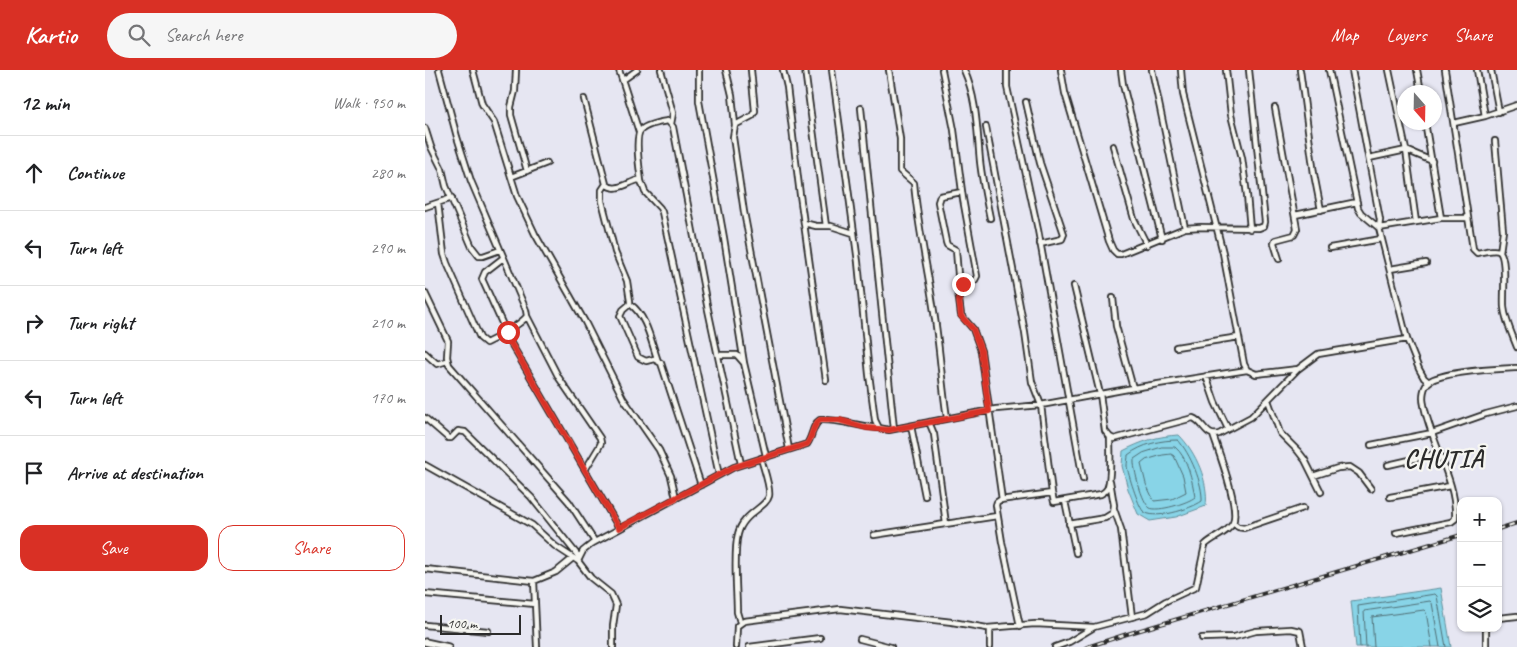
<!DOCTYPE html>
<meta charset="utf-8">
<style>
:root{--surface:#fff;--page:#f6f6f6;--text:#202124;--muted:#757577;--line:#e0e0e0;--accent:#d93025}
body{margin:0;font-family:Caveat,sans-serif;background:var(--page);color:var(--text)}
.controls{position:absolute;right:15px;bottom:15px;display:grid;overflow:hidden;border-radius:10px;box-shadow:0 1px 4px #0004}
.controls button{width:45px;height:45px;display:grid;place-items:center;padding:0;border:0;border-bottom:1px solid var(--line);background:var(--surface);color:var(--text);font:25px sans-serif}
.compass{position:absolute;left:972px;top:15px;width:45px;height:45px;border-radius:50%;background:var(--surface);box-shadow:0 1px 4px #0004;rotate:160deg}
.scale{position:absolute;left:15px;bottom:12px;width:81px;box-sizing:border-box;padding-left:5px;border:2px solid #2b2b2b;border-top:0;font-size:14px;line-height:18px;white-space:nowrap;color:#2b2b2b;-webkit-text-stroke:4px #f6f6f2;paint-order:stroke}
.stop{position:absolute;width:15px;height:15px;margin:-11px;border:4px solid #d93025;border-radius:50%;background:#fff}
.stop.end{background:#d93025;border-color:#fff;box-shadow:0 1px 5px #0008}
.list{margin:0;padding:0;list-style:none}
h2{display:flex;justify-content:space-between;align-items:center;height:65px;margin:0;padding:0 20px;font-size:21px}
h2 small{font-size:16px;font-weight:400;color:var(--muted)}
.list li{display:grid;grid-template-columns:32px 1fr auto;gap:15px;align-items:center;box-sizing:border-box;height:75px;padding:0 20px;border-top:1px solid var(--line)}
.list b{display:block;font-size:19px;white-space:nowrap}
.list em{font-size:16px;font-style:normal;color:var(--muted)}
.actions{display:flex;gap:10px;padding:15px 20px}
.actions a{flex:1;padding:11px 0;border:1px solid var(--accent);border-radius:15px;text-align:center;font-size:18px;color:var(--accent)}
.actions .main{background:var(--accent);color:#fff}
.icon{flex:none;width:28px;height:28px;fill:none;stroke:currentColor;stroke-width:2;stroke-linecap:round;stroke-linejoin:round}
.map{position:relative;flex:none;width:1092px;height:577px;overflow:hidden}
header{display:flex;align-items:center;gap:30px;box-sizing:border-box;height:70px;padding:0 25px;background:var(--accent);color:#fff}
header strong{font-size:24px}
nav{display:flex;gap:28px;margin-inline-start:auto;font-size:18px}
.search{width:350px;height:45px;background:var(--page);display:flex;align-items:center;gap:12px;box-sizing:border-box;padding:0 18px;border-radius:28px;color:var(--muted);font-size:19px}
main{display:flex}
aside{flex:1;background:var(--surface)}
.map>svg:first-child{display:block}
</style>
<header>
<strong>Kartio</strong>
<div class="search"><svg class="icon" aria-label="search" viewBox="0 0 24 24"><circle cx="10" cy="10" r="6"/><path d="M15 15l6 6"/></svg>Search here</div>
<nav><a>Map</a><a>Layers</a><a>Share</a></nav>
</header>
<main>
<aside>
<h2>12 min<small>Walk · 950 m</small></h2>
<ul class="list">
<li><svg class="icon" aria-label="ahead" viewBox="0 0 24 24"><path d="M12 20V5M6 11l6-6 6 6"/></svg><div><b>Continue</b></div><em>280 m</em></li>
<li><svg class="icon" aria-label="left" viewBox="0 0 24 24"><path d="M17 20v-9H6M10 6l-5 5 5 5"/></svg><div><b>Turn left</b></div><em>290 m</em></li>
<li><svg class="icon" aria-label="right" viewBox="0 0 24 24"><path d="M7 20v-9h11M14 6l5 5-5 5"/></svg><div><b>Turn right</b></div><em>210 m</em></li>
<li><svg class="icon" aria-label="left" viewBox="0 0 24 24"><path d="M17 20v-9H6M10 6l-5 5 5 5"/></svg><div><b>Turn left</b></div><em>170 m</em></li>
<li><svg class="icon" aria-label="arrive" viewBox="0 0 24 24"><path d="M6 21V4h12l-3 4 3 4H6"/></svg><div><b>Arrive at destination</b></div></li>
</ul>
<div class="actions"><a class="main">Save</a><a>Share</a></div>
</aside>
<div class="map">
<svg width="1092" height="577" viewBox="0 0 1092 577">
<rect width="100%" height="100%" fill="#e6e6f2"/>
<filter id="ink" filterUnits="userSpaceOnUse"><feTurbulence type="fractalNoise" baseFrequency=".02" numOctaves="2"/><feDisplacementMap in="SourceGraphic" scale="10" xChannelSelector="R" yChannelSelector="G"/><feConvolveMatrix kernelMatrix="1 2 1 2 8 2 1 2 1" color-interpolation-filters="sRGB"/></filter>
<g filter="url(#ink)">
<path fill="#88d4e7" stroke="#63909c" d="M754 365C771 382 784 412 781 436L751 447 725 451 713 444 703 419 697 396 698 381C717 371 733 366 754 365Z
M1016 518 1026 577H931L926 531Z"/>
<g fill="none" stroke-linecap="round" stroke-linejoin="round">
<path stroke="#506f76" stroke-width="1" d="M753 370C765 383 778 414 777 431 766 439 728 451 718 441 713 435 703 404 702 396 702 393 703 388 703 385 717 374 736 370 753 370Z
M737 377H750C763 388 767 410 770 427 763 433 733 442 725 438 717 433 708 398 709 389L718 383Z
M738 385 746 384 749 386 758 406 761 422 747 429 729 431 721 414 716 394 721 390Z
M935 577 933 536 1010 524 1012 526 1021 577
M941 577 939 541 1005 531 1007 533 1015 577
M949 577 947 547 999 540 1001 542 1007 577"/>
<defs>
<path id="minor" d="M14 0 32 67 46 111 101 240 102 246C96 255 80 258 84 270L194 458
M48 0 57 34 69 52 92 126 110 164 160 252 198 328 234 380 246 406 251 428
M91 0 90 21 86 37V45L102 101
M194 0 214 62
M236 0 248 43 246 54
M274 0V31L299 168 319 293
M301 0 307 25 310 55
M326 0 330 41 327 46 310 55 308 67 319 142 364 379
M358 0 362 17 375 125 401 310
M380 0 401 156
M407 0 433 192 444 304 450 350 454 358 464 360 571 339 616 335 708 318 822 300
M464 0 475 69V101L489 113C493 159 504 204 510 249 515 282 517 315 522 348
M517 0 529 60 538 129 552 206 550 210 534 217 533 221 536 245 548 259 556 281 577 430
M539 0C552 29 552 60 555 91 557 110 561 129 565 148
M582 0V17L613 160 658 409
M636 0 640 23 684 171 688 180 692 184H696L760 158 775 157 834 158 839 156 840 152 824 0
M696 0 698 15 737 169
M727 0 760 158
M756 0 758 24 798 183 819 294 822 300 831 304 873 299
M801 0 806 45 817 88 822 125 825 159
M875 0 889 104 896 140
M904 0 933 138 936 143 954 158 982 269 994 299 999 308 1004 312
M927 0 955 150 954 158 1016 148
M964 0 981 80 991 152
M992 0 996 22
M1020 0 1048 179 1052 183C1058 182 1071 178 1075 182 1082 190 1078 225 1079 237 1080 250 1087 264 1092 277
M1052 0 1060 46
M1066 0 1074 42
M198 10 212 0
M159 29 181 114C190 123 202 113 213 110L216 111 220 122 235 138 237 142 294 405
M601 32 615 93 639 164 637 169 615 174
M436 38 469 359
M850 38 872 159 869 165 850 170 849 173 854 189
M1000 52 1016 148H1043
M1029 53 1060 46 1092 35
M561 57 600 263 607 312 616 335 627 423 629 432 676 424C678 423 680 422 682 419 687 409 685 380 685 367
M0 58 6 77 17 99 21 116 47 177 54 186H58L75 180
M1070 71 1078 161 1075 182
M688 76 709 149 722 175
M944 88 981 80 1007 91
M86 107 122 93
M216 111C215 102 209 66 216 60 222 54 236 52 243 51L248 57 282 235 316 394
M181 114 177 120V131L190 182 202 211 205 231V234L198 240 195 246 213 287 221 291 229 289 236 293 276 415
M13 133 19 184 22 193 55 268 61 273 81 263
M0 137 27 128
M870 145 932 132
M379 153 391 156H406L428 163
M905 178 956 169
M78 188 60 202 57 209 82 264
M965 199 1001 193
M649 216 675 324 680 361 685 367 689 369 768 348C779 352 781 368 794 364L826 347 873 299 893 284 982 269
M534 217 531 180 522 175 521 172 513 132 515 126 537 122
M0 223 23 271 22 287 24 295 144 432 170 472
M688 228 691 256 708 318
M205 234C222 246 226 272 233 291
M102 246 134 308 175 368 176 373 174 377 160 400
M751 277 814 267
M0 283 12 294 22 291
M293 285H312L319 293 341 386
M781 306 790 332 803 359
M843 330 855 363 873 381 880 390 896 422
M0 348 23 368H26L33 361 40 362 106 427 154 487
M504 352 509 364 521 454
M486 356 500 426
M946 375 1007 363 1061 344 1092 336
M0 395 107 455 130 476 153 491
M963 395 1015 383
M888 406 913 398 925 397 934 403 946 419
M965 427 1025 416
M640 431 651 483
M689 439 696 459 707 547
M808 453 813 457 819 458 878 438
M644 454 680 448 688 443 689 435 685 411
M971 463 1026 452 1030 449C1033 414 1005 370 999 335 997 327 998 316 1005 311 1022 301 1071 299 1092 298
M449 465 572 446
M0 499 109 511 131 502 148 488
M109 511 112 577
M0 524 110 534
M1073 548 1092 546
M315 552 312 542C312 522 308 483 313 464 318 443 341 438 344 426 346 418 338 397 336 388
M0 555 63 561
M595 556 577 472 571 435 572 432 575 430 627 423
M565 558V577
M1061 558V577
M777 568 809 567 831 561 866 559 875 561 878 577
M435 569 466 577
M188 577V556L191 535 186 524 166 508 153 491 158 481 168 473 309 397 382 374C388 366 387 355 395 350 416 349 434 357 454 358
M311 577 312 556 319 551 415 539 527 552 562 558 610 554 669 557
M324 577 395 568
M630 577 644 572 669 557 722 543 741 531 771 517 780 475C788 467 803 463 808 453 815 437 794 383 788 365"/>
<path id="tertiary" d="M0 572 23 577"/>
</defs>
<use href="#minor" stroke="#2b2b2b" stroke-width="8"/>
<use href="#tertiary" stroke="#2b2b2b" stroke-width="9"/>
<use href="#minor" stroke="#f6f6f2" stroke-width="4.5"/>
<use href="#tertiary" stroke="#f6f6f2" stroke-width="5.5"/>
<defs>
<path id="rail" d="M1073 459 1092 453
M662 577 702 564 1036 465"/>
</defs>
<use href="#rail" stroke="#2b2b2b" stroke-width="4"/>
<use href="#rail" stroke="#f6f6f2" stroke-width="2" stroke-dasharray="5.5" stroke-linecap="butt"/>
</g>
</g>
<g fill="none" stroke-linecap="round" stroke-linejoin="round" filter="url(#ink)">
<path stroke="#d93025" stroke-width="6" d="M83 262 82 265 84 270 194 458 309 397 382 374C388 366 387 355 395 350H414L442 358 464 360 564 341 556 281 548 259 536 246 533 221 534 217 538 214"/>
</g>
<g text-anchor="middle" stroke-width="4.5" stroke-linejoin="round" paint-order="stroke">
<g font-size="25" font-weight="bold" letter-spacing="1" fill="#2b2b2b" stroke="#f6f6f2">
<text x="1019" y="397">CHUTIĀ</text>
</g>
</g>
</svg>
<div class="controls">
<button>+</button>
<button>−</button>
<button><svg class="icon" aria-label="layers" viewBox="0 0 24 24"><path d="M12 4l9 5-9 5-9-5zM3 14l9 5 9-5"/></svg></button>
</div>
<svg class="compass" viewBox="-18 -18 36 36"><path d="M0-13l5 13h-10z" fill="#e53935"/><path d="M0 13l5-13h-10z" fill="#757577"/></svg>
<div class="scale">100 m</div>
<div class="stop" style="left:83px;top:262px"></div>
<div class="stop end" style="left:538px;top:214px"></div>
</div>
</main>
